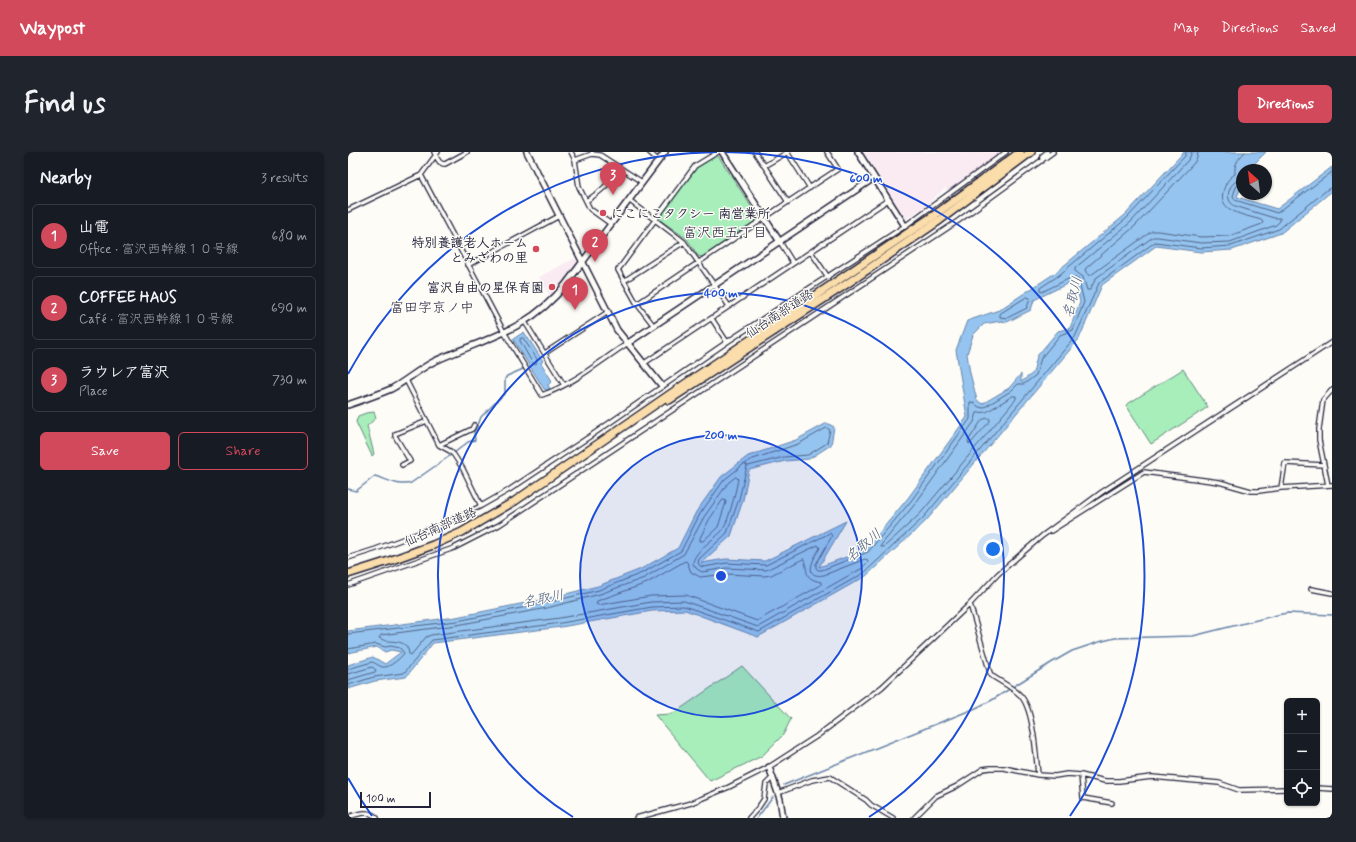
<!DOCTYPE html>
<meta charset="utf-8">
<style>
:root{--surface:#171b24;--page:#20242c;--text:#f1f3f6;--muted:#9ea1a6;--line:#363941;--accent:#d1495b}
body{margin:0;font-family:Mynerve,"Klee One",sans-serif;background:var(--page);color:var(--text)}
.controls{position:absolute;right:12px;bottom:12px;display:grid;overflow:hidden;border-radius:6px;box-shadow:0 1px 3px #0004}
.controls button{width:36px;height:36px;display:grid;place-items:center;padding:0;border:0;border-bottom:1px solid var(--line);background:var(--surface);color:var(--text);font:20px sans-serif}
.compass{position:absolute;left:888px;top:12px;width:36px;height:36px;border-radius:50%;background:var(--surface);box-shadow:0 1px 3px #0004;rotate:332deg}
.scale{position:absolute;left:12px;bottom:10px;width:71px;box-sizing:border-box;padding-left:4px;border:2px solid #22223b;border-top:0;font-size:11px;line-height:14px;white-space:nowrap;color:#22223b;-webkit-text-stroke:3px #fdfcf7;paint-order:stroke}
.you{position:absolute;left:645px;top:397px;width:14px;height:14px;margin:-10px;border:3px solid #fff;border-radius:50%;background:#1a73e8;box-shadow:0 0 0 6px #1a73e833}
.badge{display:grid;place-items:center;width:26px;height:26px;border-radius:50%;background:var(--accent);color:#fff;font-size:13px;font-weight:700}
.pin{position:absolute;translate:-50% -33px;filter:drop-shadow(0 1px 2px #0008)}
.pin::after{content:'';position:absolute;top:21px;width:14px;height:12px;background:inherit;clip-path:polygon(0 0,100% 0,50% 100%)}
.list{margin:0;padding:0;list-style:none}
h2{display:flex;justify-content:space-between;align-items:center;height:52px;margin:0;padding:0 16px;font-size:17px}
h2 small{font-size:13px;font-weight:400;color:var(--muted)}
.list li{display:grid;grid-template-columns:26px 1fr auto;gap:12px;align-items:center;box-sizing:border-box;height:64px;margin:0 8px 8px;padding:0 8px;border:1px solid var(--line);border-radius:6px}
.list b{display:block;font-size:15px;white-space:nowrap}
.list p{margin:0;font-size:13px;white-space:nowrap;color:var(--muted)}
.list em{font-size:13px;font-style:normal;color:var(--muted)}
.actions{display:flex;gap:8px;padding:12px 16px}
.actions a{flex:1;padding:9px 0;border:1px solid var(--accent);border-radius:6px;text-align:center;font-size:14px;color:var(--accent)}
.actions .main{background:var(--accent);color:#fff}
.icon{flex:none;width:22px;height:22px;fill:none;stroke:currentColor;stroke-width:2;stroke-linecap:round;stroke-linejoin:round}
.map{position:relative;flex:none;width:984px;height:666px;overflow:hidden;border-radius:6px}
header{display:flex;align-items:center;gap:24px;box-sizing:border-box;height:56px;padding:0 20px;background:var(--accent);color:#fff}
header strong{font-size:19px}
nav{display:flex;gap:22px;margin-inline-start:auto;font-size:14px}
.intro{display:flex;align-items:center;justify-content:space-between;box-sizing:border-box;height:96px;padding:0 24px}
h1{margin:0;font-size:28px}
.button{padding:10px 18px;border-radius:6px;background:var(--accent);color:#fff;font-size:14px;font-weight:700}
main{display:flex;gap:24px;padding:0 24px}
aside{flex:1;background:var(--surface);border-radius:6px;box-shadow:0 1px 3px #0004}
.map>svg:first-child{display:block}
</style>
<header>
<strong>Waypost</strong>
<nav><a>Map</a><a>Directions</a><a>Saved</a></nav>
</header>
<div class="intro"><h1>Find us</h1><a class="button">Directions</a></div>
<main>
<aside>
<h2>Nearby<small>3 results</small></h2>
<ul class="list">
<li><span class="badge">1</span><div><b>山電</b><p>Office · 富沢西幹線１０号線</p></div><em>680 m</em></li>
<li><span class="badge">2</span><div><b>COFFEE HAUS</b><p>Café · 富沢西幹線１０号線</p></div><em>690 m</em></li>
<li><span class="badge">3</span><div><b>ラウレア富沢</b><p>Place</p></div><em>730 m</em></li>
</ul>
<div class="actions"><a class="main">Save</a><a>Share</a></div>
</aside>
<div class="map">
<svg width="984" height="666" viewBox="0 0 984 666">
<rect width="100%" height="100%" fill="#fdfcf7"/>
<filter id="ink" filterUnits="userSpaceOnUse"><feTurbulence type="fractalNoise" baseFrequency=".025" numOctaves="2"/><feDisplacementMap in="SourceGraphic" scale="8" xChannelSelector="R" yChannelSelector="G"/><feConvolveMatrix kernelMatrix="1 2 1 2 8 2 1 2 1" color-interpolation-filters="sRGB"/></filter>
<g filter="url(#ink)">
<path fill="#faebf2" d="M516 0H655L600 40 597 36 576 56 572 59 571 58 558 67Z
M227 106 229 110 228 114 203 146 191 125Z"/>
<path fill="#a7eebb" stroke="#64887b" d="M367 3 371 5 410 65 409 68 354 105 350 104 339 87 312 68 311 64 348 16Z
M835 217 860 255 803 292 778 253Z
M26 260 28 266 19 274 26 302 24 304 8 270 10 264 18 261Z
M394 514 443 567 435 583 414 604 362 629 307 563 323 562 332 557Z"/>
<path fill="#95c4f0" stroke="#6783a8" fill-rule="evenodd" d="M836 0H918L900 18H894V32L889 45 929 57 984 15V39L933 81 884 98 853 100 808 94 754 133 731 187 578 369 518 424 410 485 337 458 304 459 213 475 85 491 58 525 27 529 0 537V513L25 505 37 512 53 500 43 498 37 500 29 495 0 501V479L108 465 197 447 250 434 293 417 330 396 348 360 373 325 400 304 448 288 479 271 486 275 483 293 461 307 437 309 401 318 395 348 383 384 353 411 378 407 417 409 498 369 471 415 517 398 560 346 619 265 608 198 619 169 651 158 707 121 777 63ZM727 128 732 150 722 176 710 179 689 204 685 221 673 230V222L661 236 634 252 629 248 622 221 619 202 625 183 636 172 653 169 659 170 683 158 686 148Z
M176 180 195 209 193 211 204 229 200 233 202 237 198 238 196 237 165 187Z"/>
<g fill="none" stroke-linecap="round" stroke-linejoin="round">
<path stroke="#506383" stroke-width="1" d="M844 0 841 7 783 70 727 116V119L735 125 739 138H742L748 126 805 85H810L853 91 882 90 928 73 932 69V66H926L887 54C874 47 882 28 894 27
M850 0 849 6 846 11 787 74 738 116 737 118 740 123H743L804 79H810L853 85 881 84 914 72 915 70 913 68C898 63 867 60 876 37 878 30 881 26 887 22 886 12 890 7 897 0
M894 32H891L888 35 885 44 887 48 929 61 984 20
M679 145 682 146 679 156 659 166 652 165V162Z
M175 186 189 207 188 212H185L172 189V187Z
M665 244H668V247L572 362 536 395H533V393L567 352 626 270 629 261 638 260Z
M640 266 642 267V269L623 291 621 292 620 289 634 268Z
M479 276 482 278 479 291 460 303 436 305 400 314 398 313V311L402 308 450 292Z
M388 325 390 327C388 338 380 373 373 380 365 388 345 400 345 412L349 417 354 420 378 416 418 418 470 393 472 396C467 404 453 427 476 423L517 407 519 408 520 410 513 417 500 424 410 475 336 449 303 450 212 466 83 483 78 485 63 503 61 502C59 484 42 493 31 486L33 483 109 473 199 456 252 442 296 426 336 402 356 365 380 331Z
M375 348H377L378 350 370 375 355 389H352V386L361 368Z
M456 407C461 419 454 426 473 430V433L409 469 338 443 303 444 250 453 248 452 249 449 299 431 337 409 339 410 343 420 352 425 379 422 417 424 423 423Z
M0 482 109 469 198 451 251 438 294 421 333 399 352 362 376 328 396 312 399 314 391 347 379 381 351 407 350 411 352 414 356 415 378 411 418 413 482 381 484 384 468 412V416L470 418H474L520 400 563 349 622 267V250H624L631 255 635 256 663 239 670 232H676L688 223 693 206 712 183 725 178 736 150 730 126 724 125 694 140 692 139V136L710 124 779 66 837 4 838 0
M0 497 28 492 37 495 43 494 52 496 56 501C54 505 42 515 37 515 33 516 28 511 24 510L0 517
M0 522 24 515 28 518 27 520 0 528
M0 533 26 525 56 521 84 488 213 471 304 455 336 454 411 480 516 421 575 366 727 185 751 131 807 90 853 96 883 94 931 77 980 37 984 36"/>
<path stroke="#6783a8" stroke-width="1.5" d="M106 301 120 290 127 288 126 280 129 276 133 265 157 241V227L159 224 175 217
M0 337 8 339 27 324C38 327 51 335 63 331L103 303
M666 534 703 511 724 499 751 490 767 486 845 484 929 463 939 461 984 463
M436 633 628 556 644 548 660 538
M409 666 425 645"/>
<defs>
<path id="street" d="M86 0C89 5 90 12 97 12L119 0
M223 0 227 8 244 2V0
M301 0 310 8
M439 0 462 36
M244 2 252 3 294 30
M227 8 231 35 242 57 263 72
M694 9V4L699 0
M416 14 440 0
M73 23 156 180 194 243C226 232 252 209 280 191
M281 48 336 90 381 154
M238 49C254 39 261 32 271 16
M440 50 490 17 479 0
M0 58 73 23 90 0
M432 90 445 111
M463 100 480 125
M120 113 211 64
M276 129 336 90
M289 152 440 50 407 0
M364 167 379 190
M177 170 216 233
M306 174 289 152 270 118 347 14 370 0
M197 201 260 160
M295 212 540 48
M58 228 91 293 102 299 106 303 115 317 133 354
M91 293 124 277 126 273
M54 313 62 309 47 284V282L79 269
M980 333 971 288V277L975 248 984 238
M933 336 937 311 976 313
M703 379 796 320 871 330 903 339H911L933 336 984 333
M0 406 28 397 98 371 133 354 161 338 241 285 379 190 557 74 658 0
M0 433 106 396 151 373 610 69 705 0
M963 437 984 441
M622 452 642 521 644 524C653 530 664 535 672 543 686 557 688 604 690 623
M733 623 735 646 764 651
M969 636 984 637
M430 641 464 628 482 625 518 648 523 653 545 666
M0 665C10 662 21 657 29 666
M288 666 343 651 381 635 421 615 469 584 534 535 622 452 650 422 694 384 754 340 984 190
M401 666 410 656 416 647 418 632 425 625
M566 666 588 644 609 634 635 617 642 616H656L690 623 707 624 719 622 733 623 757 629H771L804 625 871 631 891 638 939 637"/>
<path id="secondary" d="M179 0 269 178 314 234
M374 0 432 90
M510 0 557 74
M280 191 526 26
M0 253C14 248 29 243 43 237 58 229 71 217 87 209 138 186 181 179 218 132L317 0
M421 615 432 647 435 666"/>
<path id="highway" d="M321 248 500 131 592 68 683 0
M0 422 41 409 85 393 114 380 167 349 334 234 588 62 672 0"/>
</defs>
<use href="#street" stroke="#22223b" stroke-width="6"/>
<use href="#secondary" stroke="#22223b" stroke-width="8"/>
<use href="#highway" stroke="#22223b" stroke-width="10"/>
<use href="#street" stroke="#fdfcf7" stroke-width="3.5"/>
<use href="#secondary" stroke="#fdfcf7" stroke-width="5"/>
<use href="#highway" stroke="#faddab" stroke-width="7"/>
</g>
</g>
<circle cx="373" cy="424" r="141" fill="#1d4ed8" fill-opacity=".12"/>
<g fill="none" stroke="#1d4ed8" stroke-width="2">
<circle cx="373" cy="424" r="141"/>
<path d="M225 665A283 283 0 1 1 521 665"/>
<path d="M24 664A424 424 0 0 1 0 626M0 222A424 424 0 0 1 369 0M377 0A424 424 0 0 1 722 664"/>
</g>
<g fill="#d1495b" stroke="#fdfcf7" stroke-width="1.5">
<circle cx="255" cy="61" r="4"/>
<circle cx="188" cy="97" r="4"/>
<circle cx="204" cy="135" r="4"/>
</g>
<g text-anchor="middle" stroke-width="3" stroke-linejoin="round" paint-order="stroke">
<g font-size="13" font-weight="bold" fill="#22223b" stroke="#fdfcf7" text-anchor="end">
<text x="263" y="66" text-anchor="start">にこにこタクシー 南営業所</text>
<text x="180" y="95">特別養護老人ホーム<tspan x="180" dy="15">とみざわの里</tspan></text>
<text x="196" y="140">富沢自由の星保育園</text>
</g>
<g font-size="13" fill="#22223b" stroke="#fdfcf7">
<text transform="translate(431 161) rotate(-33)" y="5">仙台南部道路</text>
<text transform="translate(92 374) rotate(-24)" y="5">仙台南部道路</text>
</g>
<g font-size="14" fill="#22223b" stroke="#fdfcf7">
<text x="377" y="85">富沢西五丁目</text>
<text x="84" y="160">富田字京ノ中</text>
</g>
<g font-size="14" font-style="italic" fill="#4a5b7a" stroke="#fdfcf7">
<text transform="translate(724 145) rotate(-76)" y="5">名取川</text>
<text transform="translate(515 393) rotate(-40)" y="5">名取川</text>
<text transform="translate(195 446) rotate(-11)" y="5">名取川</text>
</g>
</g>
<circle cx="373" cy="424" r="6" fill="#1d4ed8" stroke="#fdfcf7" stroke-width="2"/>
<g font-size="12" text-anchor="middle" font-weight="bold" fill="#1d4ed8" stroke="#fdfcf7" stroke-width="3" stroke-linejoin="round" paint-order="stroke">
<text x="518" y="30">600 m</text>
<text x="373" y="145">400 m</text>
<text x="373" y="287">200 m</text>
</g>
</svg>
<div class="controls">
<button>+</button>
<button>−</button>
<button><svg class="icon" aria-label="locate" viewBox="0 0 24 24"><circle cx="12" cy="12" r="6"/><path d="M12 2v4M12 18v4M2 12h4M18 12h4"/></svg></button>
</div>
<svg class="compass" viewBox="-18 -18 36 36"><path d="M0-13l5 13h-10z" fill="#e53935"/><path d="M0 13l5-13h-10z" fill="#9ea1a6"/></svg>
<div class="scale">100 m</div>
<div class="you"></div>
<div class="pin badge" style="left:227px;top:158px">1</div>
<div class="pin badge" style="left:247px;top:110px">2</div>
<div class="pin badge" style="left:265px;top:43px">3</div>
</div>
</main>
